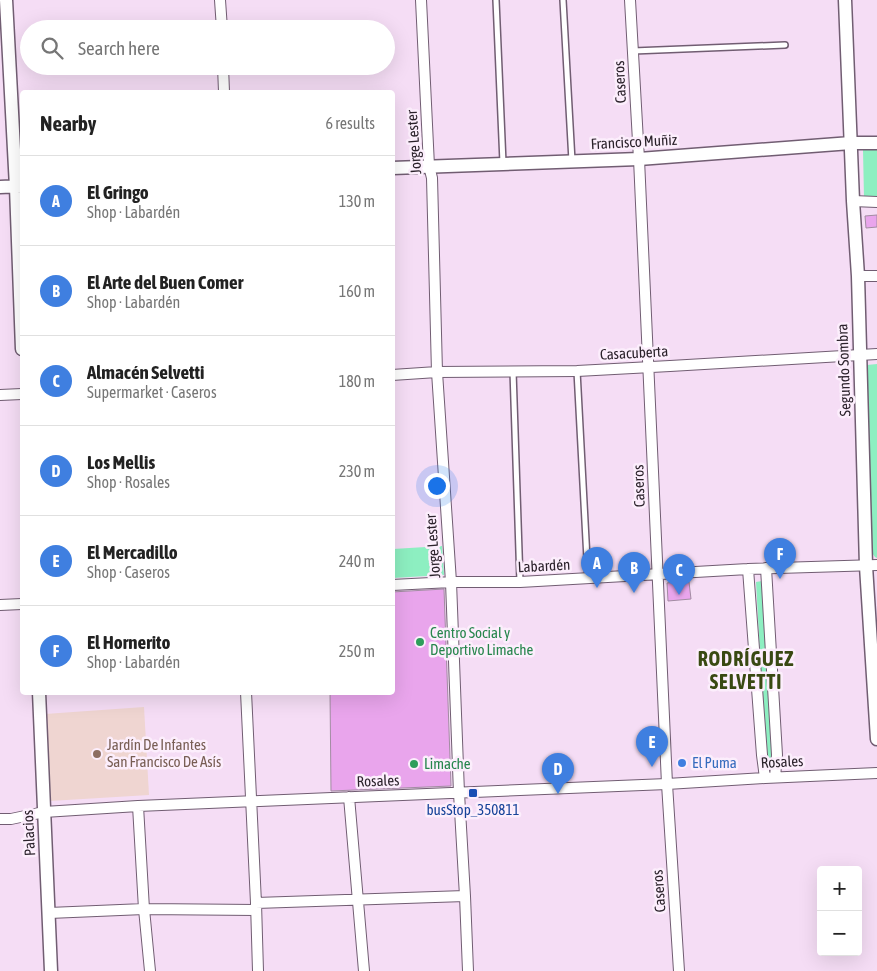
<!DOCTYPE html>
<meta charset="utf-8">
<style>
:root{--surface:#fff;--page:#f2f2f2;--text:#222;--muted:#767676;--line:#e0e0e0;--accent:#4d620d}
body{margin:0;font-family:"Asap Condensed",sans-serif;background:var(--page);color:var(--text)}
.controls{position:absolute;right:15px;bottom:15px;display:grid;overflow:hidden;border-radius:5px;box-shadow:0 5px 20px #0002}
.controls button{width:45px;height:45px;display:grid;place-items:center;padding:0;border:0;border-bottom:1px solid var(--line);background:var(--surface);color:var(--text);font:25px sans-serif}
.you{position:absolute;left:436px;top:485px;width:18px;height:18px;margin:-12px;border:4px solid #fff;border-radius:50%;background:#1a73e8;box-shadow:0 0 0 8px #1a73e833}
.badge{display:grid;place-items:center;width:32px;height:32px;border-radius:50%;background:var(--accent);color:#fff;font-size:16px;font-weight:700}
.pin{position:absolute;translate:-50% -41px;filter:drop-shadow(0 1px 2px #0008)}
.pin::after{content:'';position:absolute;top:26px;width:18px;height:15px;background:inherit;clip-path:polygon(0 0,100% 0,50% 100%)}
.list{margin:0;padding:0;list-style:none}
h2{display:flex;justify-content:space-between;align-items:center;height:65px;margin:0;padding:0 20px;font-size:21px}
h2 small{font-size:16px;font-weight:400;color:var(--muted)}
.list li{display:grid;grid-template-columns:32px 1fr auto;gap:15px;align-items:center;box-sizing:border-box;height:90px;padding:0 20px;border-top:1px solid var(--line)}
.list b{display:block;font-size:19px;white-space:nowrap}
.list p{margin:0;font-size:16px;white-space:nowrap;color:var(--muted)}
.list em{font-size:16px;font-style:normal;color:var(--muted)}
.icon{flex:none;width:28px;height:28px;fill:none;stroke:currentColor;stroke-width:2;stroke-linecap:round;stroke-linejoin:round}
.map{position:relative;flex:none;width:877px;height:971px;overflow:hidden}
.search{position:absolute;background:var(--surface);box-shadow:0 5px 20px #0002;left:20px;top:20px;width:375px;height:55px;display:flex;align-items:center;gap:12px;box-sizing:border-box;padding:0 18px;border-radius:28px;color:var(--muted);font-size:19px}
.panel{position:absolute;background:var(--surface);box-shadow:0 5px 20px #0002;left:20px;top:90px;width:375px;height:605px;border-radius:5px}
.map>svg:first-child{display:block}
</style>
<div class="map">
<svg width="877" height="971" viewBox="0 0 877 971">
<rect width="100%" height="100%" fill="#f5ddf5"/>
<path fill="#efd5d1" d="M144 707 149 795 50 801 45 714Z"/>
<path fill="#8defc1" d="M863 150H877V198H864Z
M877 364V558L875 557 872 553 865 368 867 365Z
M442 546 444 575 393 578V549Z
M762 581 772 762 766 763 756 582Z"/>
<path fill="#e9a5ec" stroke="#a28ca2" d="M877 215V227L866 228 865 216Z
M675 582H689L691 599 668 601 667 583Z
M444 589 451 786 331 791 330 692H392V592Z"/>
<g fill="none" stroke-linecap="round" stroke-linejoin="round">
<defs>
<path id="service" d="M496 0 503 163
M563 0 572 161
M633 51 785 45
M513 371 520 582
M577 371 588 578"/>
<path id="minor" d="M220 0 222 29
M421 0 429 166 432 178 437 372 451 582 459 793 465 896 468 971
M630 0 639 159 667 784 679 971
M223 66 224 92
M853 201 877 202
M858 276H877
M392 375 437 372 577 371 670 366 877 354
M0 395 22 394
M766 568 777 755 775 777
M748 569 762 755 765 778
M392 585 451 582H520L748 569 877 565
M0 605 22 604
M246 692 256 903 258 971
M349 797 364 971
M138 806 144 909 150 971
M0 819H11L44 812 138 806 667 784 765 778 877 773
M256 903 465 896
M49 913 144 909 256 910"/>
<path id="tertiary" d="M6 0 16 187 22 349
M845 0 853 201 858 276 866 566 877 739
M392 168 639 159 851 143H877
M0 187 22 186
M39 692 51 971"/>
</defs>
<use href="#service" stroke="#715d72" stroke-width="8"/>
<use href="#minor" stroke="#715d72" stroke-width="12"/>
<use href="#tertiary" stroke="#715d72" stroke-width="15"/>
<use href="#service" stroke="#fff" stroke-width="5"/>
<use href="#minor" stroke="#fff" stroke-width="10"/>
<use href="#tertiary" stroke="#fff" stroke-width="12"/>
</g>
<g fill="#2e9e5b" stroke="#fceefc" stroke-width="2">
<circle cx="420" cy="642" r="5"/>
<circle cx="414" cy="764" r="5"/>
</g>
<circle fill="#8d6e63" stroke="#fceefc" stroke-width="2" cx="97" cy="754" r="5"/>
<circle fill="#3f7fe0" stroke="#fceefc" stroke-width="2" cx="682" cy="763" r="5"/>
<rect fill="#1a4fb4" stroke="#fceefc" stroke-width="2" x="468" y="788" width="10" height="10" rx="2.5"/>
<g text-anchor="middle" stroke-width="5" stroke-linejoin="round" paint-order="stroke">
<g font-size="15" fill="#2b222b" stroke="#fceefc">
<text transform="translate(620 82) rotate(-93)" y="5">Caseros</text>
<text transform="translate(414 142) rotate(-94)" y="5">Jorge Lester</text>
<text transform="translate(634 142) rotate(-3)" y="5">Francisco Muñiz</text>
<text transform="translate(634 353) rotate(-3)" y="5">Casacuberta</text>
<text transform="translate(844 370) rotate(-92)" y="5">Segundo Sombra</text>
<text transform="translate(639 486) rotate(-92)" y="5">Caseros</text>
<text transform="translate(433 546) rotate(-94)" y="5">Jorge Lester</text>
<text transform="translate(544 566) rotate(-3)" y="5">Labardén</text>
<text transform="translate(782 762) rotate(-3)" y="5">Rosales</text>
<text transform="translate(378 781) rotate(-2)" y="5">Rosales</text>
<text transform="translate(29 833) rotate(-93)" y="5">Palacios</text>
<text transform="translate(659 891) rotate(-94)" y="5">Caseros</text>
</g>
<g font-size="15" fill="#27864d" stroke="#fceefc" text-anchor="start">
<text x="430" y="638">Centro Social y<tspan x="430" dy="17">Deportivo Limache</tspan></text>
<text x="424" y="769">Limache</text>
</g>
<g font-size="15" fill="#785e54" stroke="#fceefc" text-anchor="start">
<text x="107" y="750">Jardín De Infantes<tspan x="107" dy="17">San Francisco De Asís</tspan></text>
</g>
<g font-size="15" fill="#366cbe" stroke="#fceefc" text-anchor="start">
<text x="692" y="768">El Puma</text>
</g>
<g font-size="15" fill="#164399" stroke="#fceefc">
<text x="473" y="815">busStop_350811</text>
</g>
<g font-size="20" font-weight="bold" letter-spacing="1" fill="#394912" stroke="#fceefc">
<text x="746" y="666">RODRÍGUEZ<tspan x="746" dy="23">SELVETTI</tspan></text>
</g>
</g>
</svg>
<div class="controls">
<button>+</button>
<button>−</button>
</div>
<div class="you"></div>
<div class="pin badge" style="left:597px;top:588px;background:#3f7fe0">A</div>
<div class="pin badge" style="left:634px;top:593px;background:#3f7fe0">B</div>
<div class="pin badge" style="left:679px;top:595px;background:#3f7fe0">C</div>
<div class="pin badge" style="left:558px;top:794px;background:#3f7fe0">D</div>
<div class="pin badge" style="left:652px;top:767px;background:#3f7fe0">E</div>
<div class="pin badge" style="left:780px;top:579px;background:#3f7fe0">F</div>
<div class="search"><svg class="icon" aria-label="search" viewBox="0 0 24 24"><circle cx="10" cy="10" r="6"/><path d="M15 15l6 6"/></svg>Search here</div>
<section class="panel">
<h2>Nearby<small>6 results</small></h2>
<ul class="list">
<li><span class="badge" style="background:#3f7fe0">A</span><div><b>El Gringo</b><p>Shop · Labardén</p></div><em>130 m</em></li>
<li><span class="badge" style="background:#3f7fe0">B</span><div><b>El Arte del Buen Comer</b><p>Shop · Labardén</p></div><em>160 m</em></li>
<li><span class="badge" style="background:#3f7fe0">C</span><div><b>Almacén Selvetti</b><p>Supermarket · Caseros</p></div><em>180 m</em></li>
<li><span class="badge" style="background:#3f7fe0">D</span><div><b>Los Mellis</b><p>Shop · Rosales</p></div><em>230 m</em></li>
<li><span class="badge" style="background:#3f7fe0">E</span><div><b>El Mercadillo</b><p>Shop · Caseros</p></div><em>240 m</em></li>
<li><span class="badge" style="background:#3f7fe0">F</span><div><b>El Hornerito</b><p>Shop · Labardén</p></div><em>250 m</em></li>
</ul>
</section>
</div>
